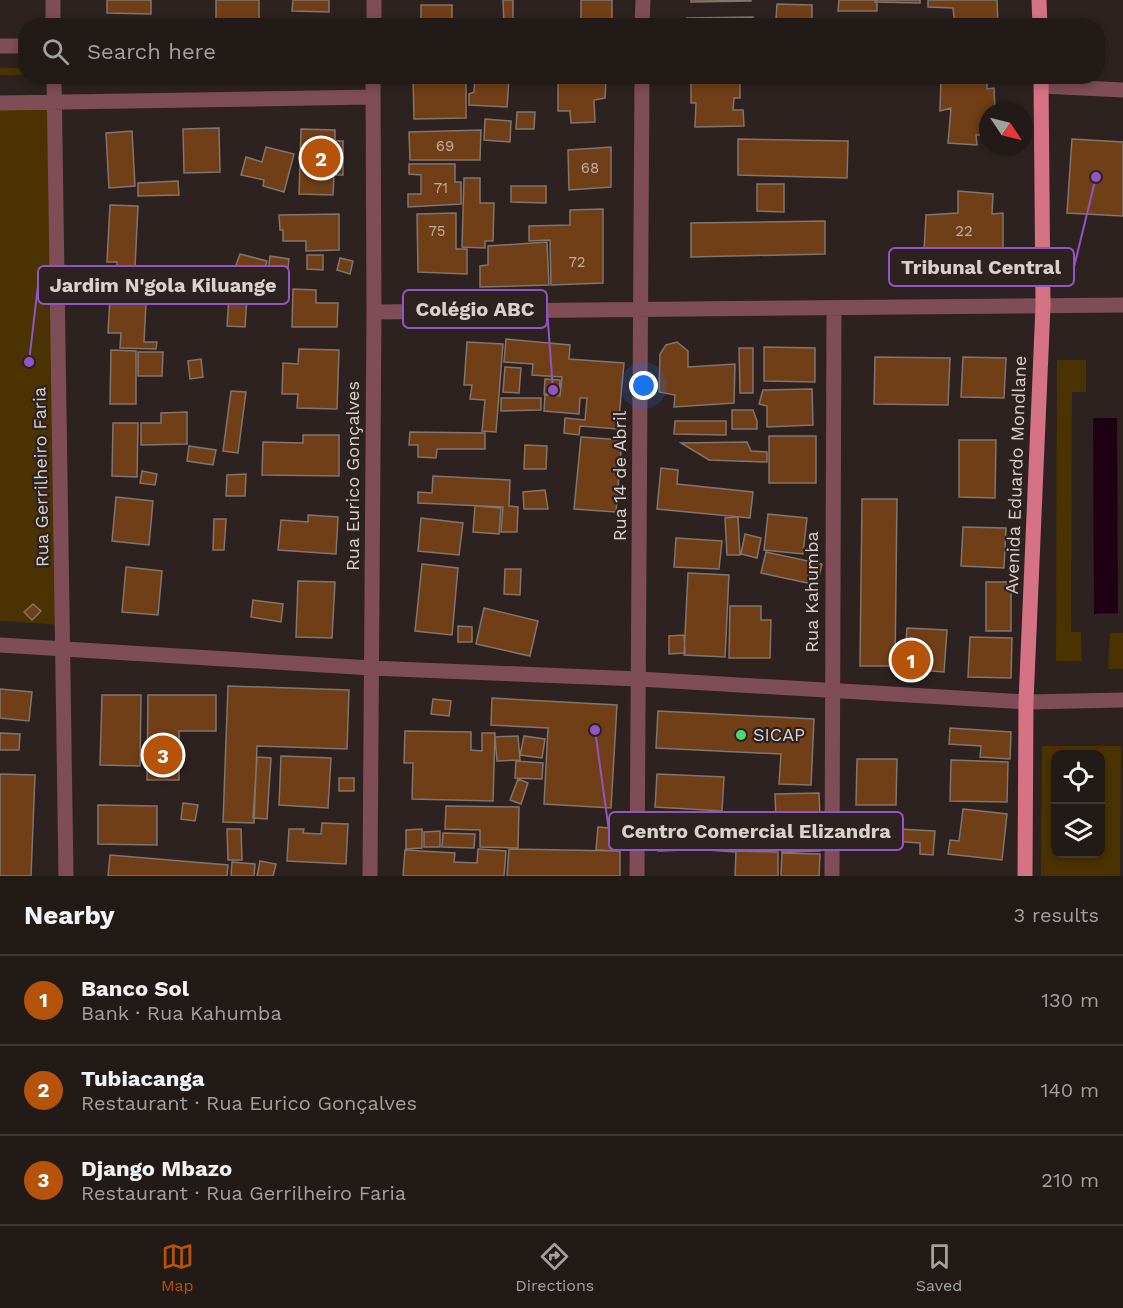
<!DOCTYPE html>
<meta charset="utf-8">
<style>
:root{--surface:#221a17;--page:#2e2724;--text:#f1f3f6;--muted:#a2a1a1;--line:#3f3836;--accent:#b45309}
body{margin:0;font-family:"Work Sans",sans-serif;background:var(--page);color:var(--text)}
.controls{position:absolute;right:18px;bottom:18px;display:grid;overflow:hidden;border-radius:12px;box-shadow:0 3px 9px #0003}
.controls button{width:54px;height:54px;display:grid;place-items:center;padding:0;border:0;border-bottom:2px solid var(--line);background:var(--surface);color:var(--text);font:30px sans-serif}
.compass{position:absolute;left:979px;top:102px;width:54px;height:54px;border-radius:50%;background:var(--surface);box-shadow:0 3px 9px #0003;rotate:125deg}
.you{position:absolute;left:644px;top:386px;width:21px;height:21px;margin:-15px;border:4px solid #fff;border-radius:50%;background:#1a73e8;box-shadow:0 0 0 9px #1a73e833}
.badge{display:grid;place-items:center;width:39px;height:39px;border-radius:50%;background:var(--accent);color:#fff;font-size:20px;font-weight:700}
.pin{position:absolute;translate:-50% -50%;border:3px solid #fff;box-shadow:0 2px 6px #0006}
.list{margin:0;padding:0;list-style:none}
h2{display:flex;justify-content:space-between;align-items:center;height:78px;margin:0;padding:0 24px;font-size:26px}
h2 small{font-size:20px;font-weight:400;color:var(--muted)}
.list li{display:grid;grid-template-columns:39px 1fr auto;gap:18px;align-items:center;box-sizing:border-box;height:90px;padding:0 24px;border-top:2px solid var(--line)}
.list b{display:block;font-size:22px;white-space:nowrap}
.list p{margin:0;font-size:20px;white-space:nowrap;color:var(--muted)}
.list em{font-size:20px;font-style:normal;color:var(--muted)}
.icon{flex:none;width:33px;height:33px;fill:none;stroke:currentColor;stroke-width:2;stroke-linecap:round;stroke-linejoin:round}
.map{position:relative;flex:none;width:1123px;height:876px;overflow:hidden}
.search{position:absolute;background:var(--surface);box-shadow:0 3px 9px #0003;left:18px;right:18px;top:18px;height:66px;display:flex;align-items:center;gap:15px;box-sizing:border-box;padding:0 21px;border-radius:24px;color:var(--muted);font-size:22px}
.sheet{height:348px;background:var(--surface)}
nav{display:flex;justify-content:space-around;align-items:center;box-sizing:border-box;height:84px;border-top:2px solid var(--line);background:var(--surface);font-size:16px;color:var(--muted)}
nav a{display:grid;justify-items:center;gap:3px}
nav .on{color:var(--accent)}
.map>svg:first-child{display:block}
</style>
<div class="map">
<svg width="1123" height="876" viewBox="0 0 1123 876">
<rect width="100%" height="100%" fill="#2d221f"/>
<path fill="#4a3201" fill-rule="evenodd" d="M0 68H25V75H0Z
M55 102 63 625 0 621V103Z
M1057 360H1086V392H1072L1071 632H1081L1082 661H1056Z
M1110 633H1123V669H1108Z
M1042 746H1121L1120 876H1041ZM1056 754H1100V854H1056Z"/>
<path fill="#1f0013" d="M1093 418H1117L1118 613 1094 614Z"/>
<path fill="#713f17" stroke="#81756e" stroke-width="1.5" d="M107 0H151V14L107 13Z
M216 0H259V25L216 26Z
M293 0H329V12L292 11Z
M503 0H513V26H504Z
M581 0H612V26H572V24L581 23Z
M691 0H751V1L691 2Z
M839 0H877V11H838Z
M875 0H920V3L875 2Z
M928 0H997L998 26H955L953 8 928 7Z
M777 4 812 5V26H788V19H776Z
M421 5H452V26H421Z
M753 17V26H687V18Z
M413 76H466V118L414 119Z
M569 76 590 77 589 81 606 80 605 98 594 100 595 122 571 123 570 111H558V81H569Z
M941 76 987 78V89L994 88 995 111H988V135H976L977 145 948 143 951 108 940 111Z
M475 78 509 79 507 107 469 105V94L474 92Z
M740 80V98H734L733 110H743L744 126 695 127 696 103H691V82Z
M517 112H535L534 129H516Z
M485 119 511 121 510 142 484 140Z
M219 128 220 172 184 173 183 129Z
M301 129 335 130V141H343V175H334L333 195 299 194Z
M481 130 480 160H410L409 132Z
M132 131 135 186 109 188 106 133Z
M738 139 848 141 847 178 738 175Z
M1072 139 1123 142V216L1067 213Z
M266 147 294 154 284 192 263 186 264 180 241 175 246 157 262 162Z
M611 147V187L569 190 568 150Z
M409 164H455V182H461V204L408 207V194H421V175L409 174Z
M464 178H480V203H494L493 241H485V248L462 247Z
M178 181 179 195 138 196V183Z
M757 184H784V212L757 211Z
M511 186H546V203L511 202Z
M958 191 993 194 992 214 1003 213V253L993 255V268L912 266 913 248 924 251 926 215 958 213Z
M110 205 138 206 135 267 155 268 153 303H146L144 342H157L156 349 120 348 121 333H108L111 280H117V262H107Z
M603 209V283L551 285 550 240 529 241V226L570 225V210Z
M456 213V249H467V274L418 272 417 214Z
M339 214V250L306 251V241H283V230H280L279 215Z
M825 221V254L691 257V223Z
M547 242 549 285 480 287V266L488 265V246Z
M240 254 267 261 264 273 236 265Z
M307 255H323V270L307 269Z
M270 256 289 259 287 276 268 273Z
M340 258 353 261 350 274 337 270Z
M293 289 316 290V303H338L337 327H292Z
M229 296 247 297 245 327 227 326Z
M506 339 570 345 569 359 624 363 618 429 580 426 579 435 564 433 565 418 585 420 587 398H580L579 414 544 411 545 395 560 396 562 377 532 375 533 364 504 362Z
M467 342 503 344 496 432 482 431 485 400 470 399 472 385H464Z
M677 342 688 351V367L735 364 734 403 674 407 675 395 659 392 660 354 666 345Z
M764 347 815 348V382L764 381Z
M739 348H753V393H740Z
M299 349 339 350 337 409 297 408 298 394H282L283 363 298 364Z
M111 350 136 351V404H110Z
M138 352H163L162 376H138Z
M875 357 950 358 948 405 874 404Z
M963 357 1006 358 1004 398 961 397Z
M201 359 203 377 190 379 188 361Z
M505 367 521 368 519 393 503 392Z
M545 379 560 380 559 394H544Z
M812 389 813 425 767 427V406L759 404 763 390Z
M231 391 246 392 238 453 223 451Z
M501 398H541V410L501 411Z
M732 410H753L757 421V429H732Z
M187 412V444L141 445V423H161V413Z
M675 421H726V435L674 434Z
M113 423H138L137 477 112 476Z
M410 432 485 433V449H437L436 458 418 457V445H409Z
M303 435H339V476L262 475 263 442 303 443Z
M769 436H816V483H769Z
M581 437 622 440 616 512 574 509Z
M959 440H996L995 498 959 497Z
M747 442 751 451 767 452V462L709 460 681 443Z
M525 445 547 446 546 469H524Z
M189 446 216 450 213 465 187 461Z
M661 468 678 470 677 484 753 492 750 518 657 509Z
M142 471 157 474 155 485 140 483Z
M246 474 245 496H226L227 475Z
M433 476 510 480 509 506 518 507 517 532H501L503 507 418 503V492L432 493Z
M545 490 548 509H524L523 492Z
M116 497 153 501 149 545 112 541Z
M862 499H897L895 666H860Z
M475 506 501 508 499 534 473 532Z
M768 514 807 518 803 554 764 550Z
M308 515 338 517 336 554 278 550 281 520 308 522Z
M738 517 740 555H727L725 518Z
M421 518 463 523 459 555 418 551Z
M214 519H226L224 550H213Z
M963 527 1006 528 1004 568 961 566Z
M745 534 761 538 757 558 741 554Z
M676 538 722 541 719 569 674 567Z
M766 552 822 564 817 585 761 573Z
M422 564 458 568 452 635 415 631Z
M126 567 162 571 158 615 122 612Z
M505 569H521L520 595 504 594Z
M688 573 729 575 725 657 684 655Z
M298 581 335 582 332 638 296 637Z
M986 582H1011V631H986Z
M253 600 283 604 281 622 251 617Z
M33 604 41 611 32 620 24 612Z
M730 606H761V620H771L770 658H729Z
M484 608 538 621 530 656 476 644Z
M458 626 472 627V642H458Z
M907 628 947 630 944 672 904 669Z
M684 635 685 653 669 654V636Z
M970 637 1012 638 1011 678 968 677Z
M228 686 349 690 347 749 257 746 254 823 223 822Z
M0 689 32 692 29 721 0 718Z
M102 695H141L140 766 100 765Z
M148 695H216V731H179V780H147Z
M492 698 617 705 611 808 544 804 548 728 491 725Z
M433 699 451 701 449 716 431 714Z
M658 711 814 719 811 785 779 784 781 754 656 748Z
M950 728 1011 732 1010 759 980 757 981 746 949 744Z
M405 731 471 732V750L482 751V733H495L493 801 412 799 413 763H404Z
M0 733 20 734 19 750H0Z
M518 736 520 760 497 761 495 737Z
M524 736 545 739 542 758 520 755Z
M281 756 331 758 328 808 279 805Z
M257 757 271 758 267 819 253 818Z
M857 759H897L896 805H856Z
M951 760 1008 762 1007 802 950 801Z
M516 761 543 763 542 779 515 778Z
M0 774 35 775 31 876H0Z
M657 774 724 777 722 811 655 807Z
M339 778H354V791H339Z
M518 779 528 783 521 804 510 800Z
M819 793 820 817 776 819 775 794Z
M183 803 198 805 195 821 181 819Z
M98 805 157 806V845L98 844Z
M446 806 519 807 518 848 480 847V830L445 829Z
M963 809 1007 814 1002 860 948 854 950 840 959 841Z
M710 815 782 821 779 848 737 844 736 852 692 849 693 836 709 837Z
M685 820 686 850 658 851 657 821Z
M820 820V851L782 852V821Z
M322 823 348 824 346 864 287 861 289 829H304L303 833 321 834Z
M598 827 620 829 618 851 596 850Z
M879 828 935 831 933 855 920 854V843L878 840Z
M227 829H241L242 860H228Z
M422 829V848L406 849V830Z
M440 831V847H424V832Z
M443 833 475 834 474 848 442 847Z
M478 849 506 851 504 876H403L405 850 455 853 454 862 477 863Z
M509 849 620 851V876H507Z
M736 851 778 852V876H735Z
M782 853 820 854 819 876H781Z
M110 855 228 865 227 876H108Z
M260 861 276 864 273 876H257Z
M232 862 255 864 254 876H231Z"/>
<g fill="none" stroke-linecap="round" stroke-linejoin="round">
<path stroke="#7e4d56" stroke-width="15" d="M53 0V26
M374 0V26
M642 26 643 0
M0 46H26
M54 76 66 876
M1042 86 1123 90
M0 103 373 97
M374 312 1123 305
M0 645 371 668 639 679 1026 702 1123 700
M370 876 374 312 373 76
M637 876 642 76
M832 876 834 308"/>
<path stroke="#d57286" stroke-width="15" d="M1039 0 1040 26
M1025 876 1026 702 1043 306 1041 76"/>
</g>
<circle fill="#4ed675" stroke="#2d221f" stroke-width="2" cx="741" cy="735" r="6"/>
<g text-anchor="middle" stroke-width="4.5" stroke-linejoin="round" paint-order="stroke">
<g font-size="15" fill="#bfaca1">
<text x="445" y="151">69</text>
<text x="590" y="173">68</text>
<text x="441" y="193">71</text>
<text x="437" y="236">75</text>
<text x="964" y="236">22</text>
<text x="577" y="267">72</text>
</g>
<g font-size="18" fill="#d9d1cf" stroke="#2d221f">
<text transform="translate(1016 475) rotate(-88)" y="6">Avenida Eduardo Mondlane</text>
<text transform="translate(353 476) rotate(-90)" y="6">Rua Eurico Gonçalves</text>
<text transform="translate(620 476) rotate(-90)" y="6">Rua 14 de Abril</text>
<text transform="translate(41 477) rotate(-91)" y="6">Rua Gerrilheiro Faria</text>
<text transform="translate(812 592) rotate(-90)" y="6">Rua Kahumba</text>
</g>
<g font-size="18" fill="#d9d1cf" stroke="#2d221f" text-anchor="start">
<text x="753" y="741">SICAP</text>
</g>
</g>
<path fill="none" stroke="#9255c3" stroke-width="2" d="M1096 177L1074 267M29 362L38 285M553 390L547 309M595 730L609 831"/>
<g fill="#9255c3" stroke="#2d221f" stroke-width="2">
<circle cx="1096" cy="177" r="6"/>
<circle cx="29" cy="362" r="6"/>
<circle cx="553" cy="390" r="6"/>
<circle cx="595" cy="730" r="6"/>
</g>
<g fill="#2d221f" stroke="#9255c3" stroke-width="2">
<rect x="889" y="248" width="185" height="38" rx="6"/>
<rect x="38" y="266" width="251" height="38" rx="6"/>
<rect x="403" y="290" width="144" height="38" rx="6"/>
<rect x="609" y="812" width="294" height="38" rx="6"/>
</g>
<g font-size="20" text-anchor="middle" font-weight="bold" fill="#d9d1cf">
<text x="981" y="274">Tribunal Central</text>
<text x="163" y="292">Jardim N'gola Kiluange</text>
<text x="475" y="316">Colégio ABC</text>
<text x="756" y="838">Centro Comercial Elizandra</text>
</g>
</svg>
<div class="controls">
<button><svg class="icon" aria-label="locate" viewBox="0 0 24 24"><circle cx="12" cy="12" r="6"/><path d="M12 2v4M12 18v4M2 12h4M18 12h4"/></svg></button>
<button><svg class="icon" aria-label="layers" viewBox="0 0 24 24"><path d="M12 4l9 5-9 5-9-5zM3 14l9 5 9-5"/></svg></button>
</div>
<svg class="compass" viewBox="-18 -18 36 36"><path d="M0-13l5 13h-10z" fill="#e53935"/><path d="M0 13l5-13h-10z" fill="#a2a1a1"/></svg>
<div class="you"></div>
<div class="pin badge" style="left:911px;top:660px">1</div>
<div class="pin badge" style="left:321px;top:158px">2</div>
<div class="pin badge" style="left:163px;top:755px">3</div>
<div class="search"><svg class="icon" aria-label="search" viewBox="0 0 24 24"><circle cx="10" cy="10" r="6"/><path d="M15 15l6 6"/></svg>Search here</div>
</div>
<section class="sheet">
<h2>Nearby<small>3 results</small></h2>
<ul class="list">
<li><span class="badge">1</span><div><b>Banco Sol</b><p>Bank · Rua Kahumba</p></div><em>130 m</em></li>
<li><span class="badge">2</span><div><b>Tubiacanga</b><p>Restaurant · Rua Eurico Gonçalves</p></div><em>140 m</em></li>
<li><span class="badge">3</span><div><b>Django Mbazo</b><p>Restaurant · Rua Gerrilheiro Faria</p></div><em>210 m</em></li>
</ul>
</section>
<nav>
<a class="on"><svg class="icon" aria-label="map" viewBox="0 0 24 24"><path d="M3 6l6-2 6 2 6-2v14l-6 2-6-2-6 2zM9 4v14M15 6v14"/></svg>Map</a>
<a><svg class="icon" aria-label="directions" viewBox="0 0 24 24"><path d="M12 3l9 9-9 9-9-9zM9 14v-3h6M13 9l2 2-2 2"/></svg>Directions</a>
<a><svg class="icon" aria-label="saved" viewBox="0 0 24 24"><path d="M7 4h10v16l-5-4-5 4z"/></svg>Saved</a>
</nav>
